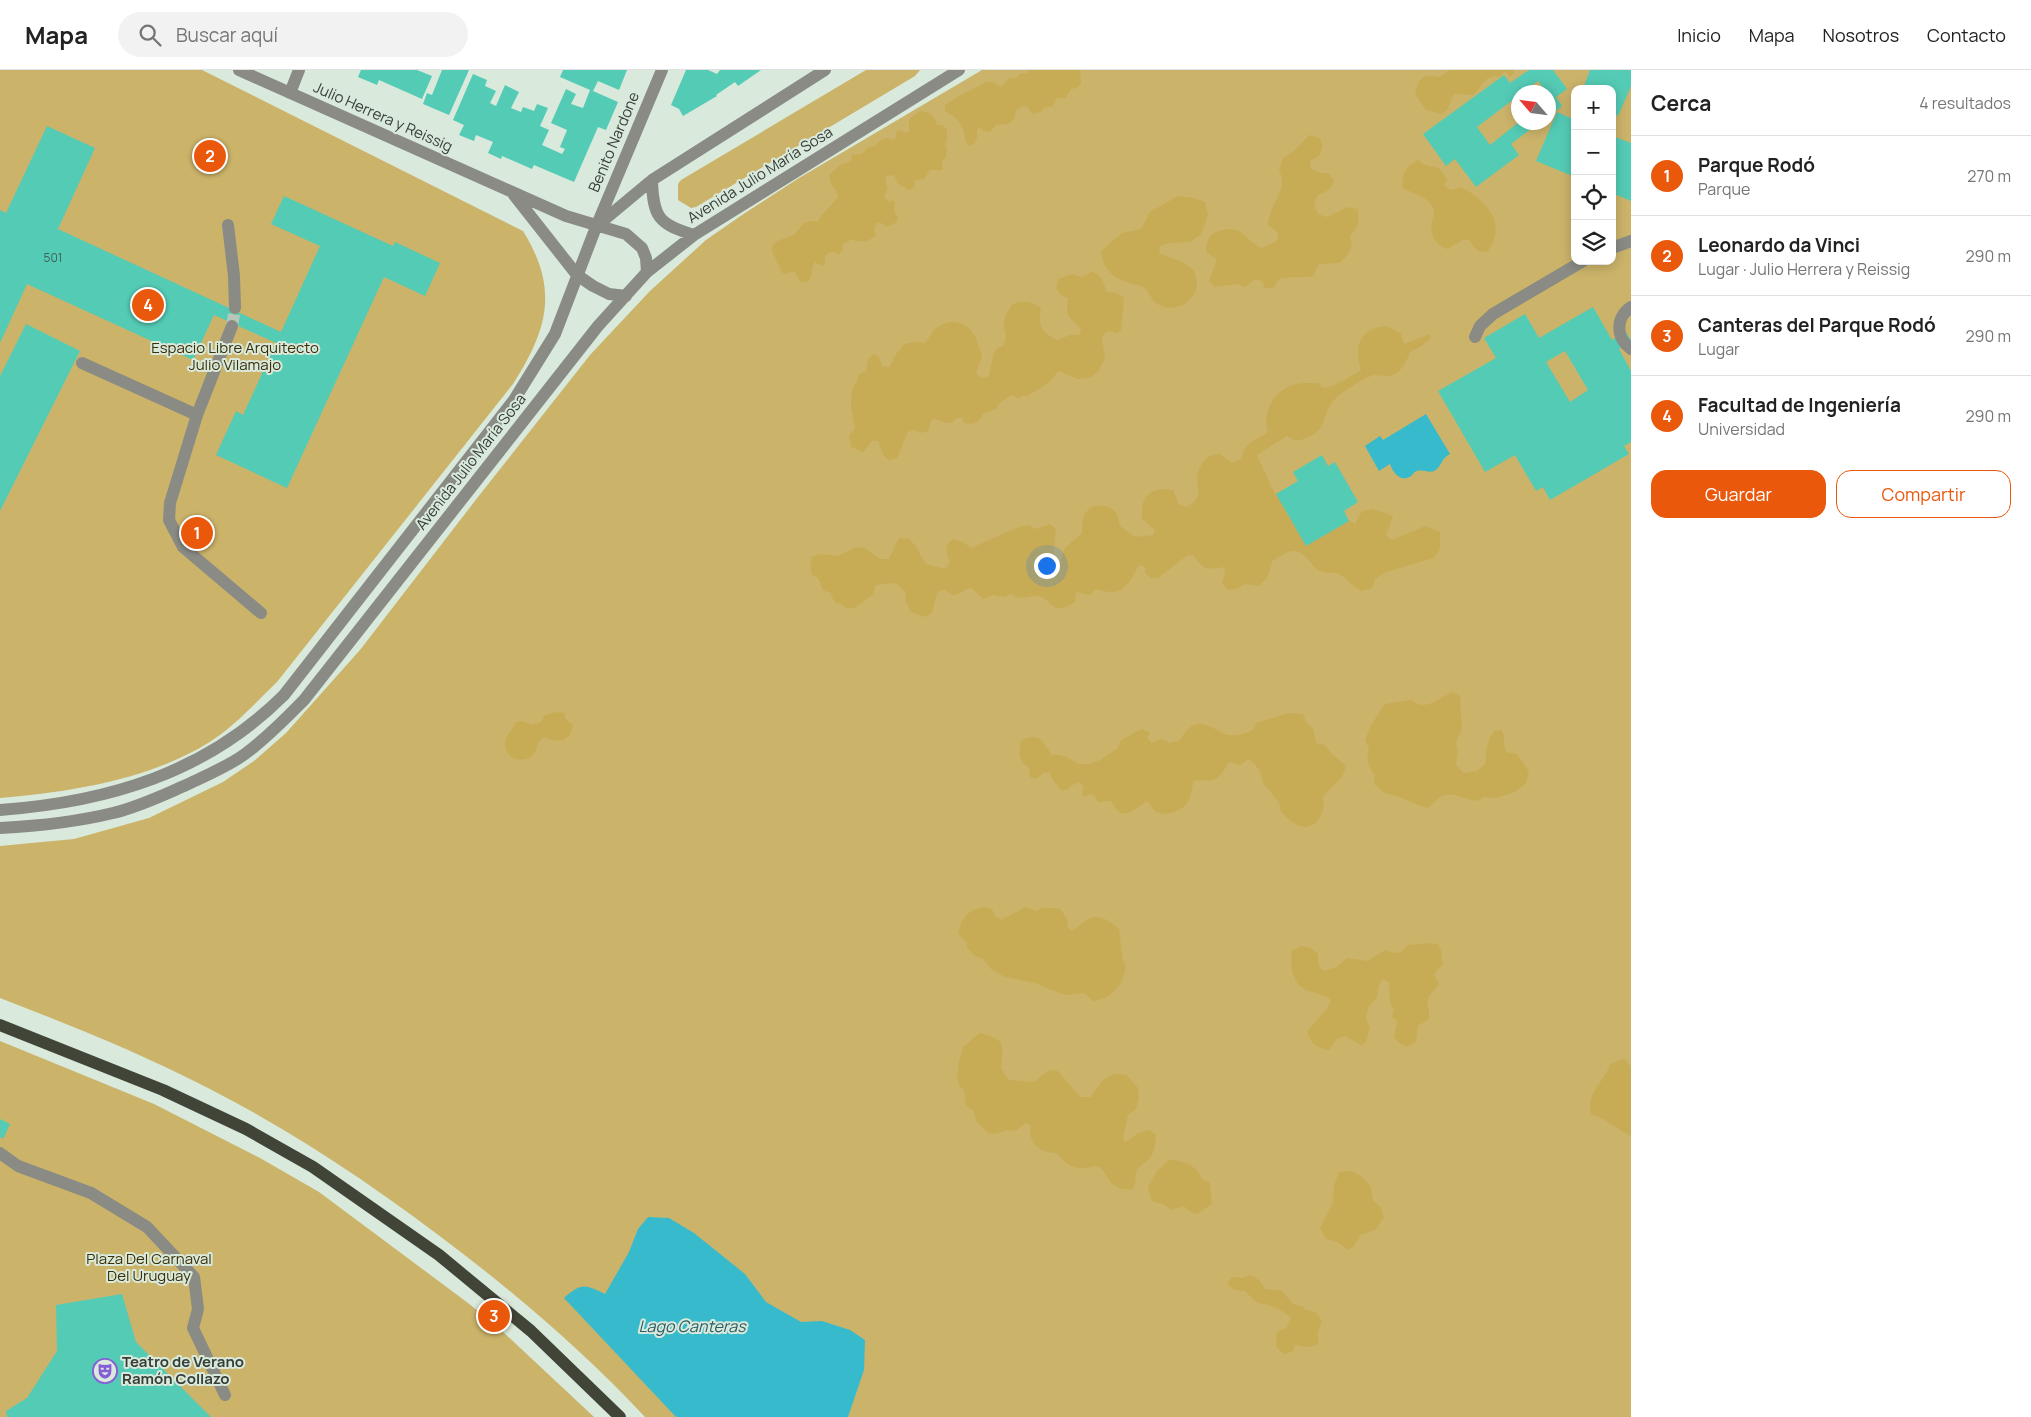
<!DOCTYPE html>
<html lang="es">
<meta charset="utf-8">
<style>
:root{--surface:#fff;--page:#f2f2f2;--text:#222;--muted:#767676;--line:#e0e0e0;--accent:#ea580c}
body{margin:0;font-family:Manrope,sans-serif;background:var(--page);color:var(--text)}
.controls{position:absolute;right:15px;top:15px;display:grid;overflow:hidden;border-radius:10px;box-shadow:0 2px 12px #0003}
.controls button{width:45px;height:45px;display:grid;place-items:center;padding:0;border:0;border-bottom:1px solid var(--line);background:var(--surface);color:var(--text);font:25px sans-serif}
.compass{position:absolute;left:1511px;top:15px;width:45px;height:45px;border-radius:50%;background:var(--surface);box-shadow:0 2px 12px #0003;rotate:298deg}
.you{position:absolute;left:1046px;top:495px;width:18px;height:18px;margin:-12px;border:4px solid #fff;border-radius:50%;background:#1a73e8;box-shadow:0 0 0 8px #1a73e833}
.badge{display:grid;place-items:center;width:32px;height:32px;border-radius:50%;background:var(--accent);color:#fff;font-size:16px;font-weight:700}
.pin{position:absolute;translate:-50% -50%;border:2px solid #fff;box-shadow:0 1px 5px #0006}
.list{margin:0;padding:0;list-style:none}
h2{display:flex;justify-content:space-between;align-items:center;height:65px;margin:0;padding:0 20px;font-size:21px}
h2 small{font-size:16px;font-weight:400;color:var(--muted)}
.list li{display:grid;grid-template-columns:32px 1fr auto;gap:15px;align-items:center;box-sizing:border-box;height:80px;padding:0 20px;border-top:1px solid var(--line)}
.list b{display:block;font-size:19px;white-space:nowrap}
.list p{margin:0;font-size:16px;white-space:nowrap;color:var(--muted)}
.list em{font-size:16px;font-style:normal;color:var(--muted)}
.actions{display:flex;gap:10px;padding:15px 20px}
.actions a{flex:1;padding:11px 0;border:1px solid var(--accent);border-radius:15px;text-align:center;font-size:18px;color:var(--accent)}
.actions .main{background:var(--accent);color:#fff}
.icon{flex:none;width:28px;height:28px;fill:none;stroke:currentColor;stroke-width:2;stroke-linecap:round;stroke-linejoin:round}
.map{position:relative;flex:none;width:1631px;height:1347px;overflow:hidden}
header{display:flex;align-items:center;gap:30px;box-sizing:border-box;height:70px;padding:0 25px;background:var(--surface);border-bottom:1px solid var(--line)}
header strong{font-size:24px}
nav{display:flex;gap:28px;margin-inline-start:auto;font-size:18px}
.search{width:350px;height:45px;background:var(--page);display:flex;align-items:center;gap:12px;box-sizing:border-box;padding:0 18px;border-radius:28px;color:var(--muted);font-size:19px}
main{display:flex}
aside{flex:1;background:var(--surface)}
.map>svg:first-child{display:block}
</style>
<header>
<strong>Mapa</strong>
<div class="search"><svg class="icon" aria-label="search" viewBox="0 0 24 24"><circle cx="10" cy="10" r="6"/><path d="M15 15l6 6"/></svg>Buscar aquí</div>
<nav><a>Inicio</a><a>Mapa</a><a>Nosotros</a><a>Contacto</a></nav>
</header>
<main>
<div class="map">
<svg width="1631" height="1347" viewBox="0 0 1631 1347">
<rect width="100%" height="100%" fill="#d9e9db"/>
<path fill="#cbb36a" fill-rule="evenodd" d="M0 0H202L523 161C559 219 548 259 513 314L277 612C255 633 234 657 208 673 148 710 70 722 0 728Z
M866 0H920L915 6 696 137 691 138 678 130V114L681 110Z
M982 0H1631V1347H645C589 1287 527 1233 462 1183 382 1121 298 1064 208 1018 140 983 70 955 0 928V776L74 769 149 748 223 712 254 691 286 663 360 580 478 427 590 285 650 221 706 170 742 145 799 108ZM1575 19H1612V191H1575ZM1518 22H1548V52H1518Z
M0 971 154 1034 260 1088 319 1122 468 1233 502 1261 594 1347H0Z"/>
<path fill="#c8ac55" d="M1029 0H1080L1081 14 1077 18 1071 19 1066 28H1057L1053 36 1044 38 1041 42 1033 44 1026 36 1021 37 1016 41 1014 49 1008 54 996 55 990 62 984 61 979 57 977 60V68L974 74 968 76C964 69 965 63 962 57 959 49 951 45 945 41V35L957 27 987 12H992L1001 17 1009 8H1016L1019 4 1027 3Z
M1450 0H1513L1514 3 1510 7 1505 1 1500 7C1485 3 1482 18 1473 25L1454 24 1447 40 1442 44 1426 40 1415 24C1418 8 1423 3 1439 7Z
M920 41C930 42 934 45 937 55H942L947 60V70L945 75 947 78 946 87 942 91 943 100H930L924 109 915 110 914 117 909 120 898 114 894 105 887 106 885 111 888 119 884 127 889 132 893 130 895 133 894 141 898 147 897 152 887 157 881 153H877L874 159 876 165C868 172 862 174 852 169L842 175 843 180 838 185 834 182H829L825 187V193L822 196 815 192C811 199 813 205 808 212H800L794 201 785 204 782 203 772 181 773 175 777 171 794 165 803 154 810 151 818 152C823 140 832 137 838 126L835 119 831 115 829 105 840 95 851 91 852 85 862 84 867 78 875 76 881 70 888 68 894 70 896 68V62L899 60 906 63 909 61V49Z
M1309 65 1320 68 1323 77 1319 86 1310 91 1311 99 1320 103H1329L1334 111 1329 120 1318 125 1314 135 1318 144 1327 147 1347 137 1357 139C1361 151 1357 157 1350 166L1352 175 1348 184 1340 193 1319 194 1313 206C1300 208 1292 206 1279 209L1273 218H1265L1262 211 1255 209 1245 217 1237 214 1214 217 1209 210 1217 190 1206 182C1206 174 1208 165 1216 162 1244 152 1243 170 1262 178L1277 171 1278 163 1268 155C1268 139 1282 127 1282 111 1282 108 1280 102 1279 99L1283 88 1294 81Z
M1418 90 1425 95 1439 98 1447 109 1444 115 1450 120 1461 117C1486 130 1508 153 1488 181L1480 182 1474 177 1469 170H1463L1447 179C1430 173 1428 157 1435 143 1430 126 1417 126 1403 118 1400 106 1407 94 1418 90Z
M1178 126 1194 128 1205 132 1208 145 1201 164 1190 172 1170 173 1160 176 1159 183 1182 192 1194 200C1195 205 1197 211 1197 215 1195 233 1174 243 1159 235 1150 231 1150 220 1141 216 1136 214 1130 214 1126 212 1111 207 1102 196 1101 181L1122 163 1141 159 1150 142Z
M1092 201 1101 207 1107 222 1117 223 1123 227C1125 238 1121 249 1121 260L1117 264 1112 261 1106 262 1102 268 1105 289 1097 303 1089 308 1078 309 1059 301C1055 304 1052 310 1048 313 1041 317 1035 322 1027 326L1023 325 1019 329 1011 325 1001 332 996 339 983 344 979 351 972 354 964 353 962 347 957 348 952 353C942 353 940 349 932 349L928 361 922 363 914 360 908 362 897 388 888 390 883 384 878 371H872L863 382 851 377 849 366 855 358C853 346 849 335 852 322 853 316 857 314 859 304L866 301 868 289 874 284 879 287 882 296 890 297 894 287 904 274 914 272 925 273C928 269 931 264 934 260 951 244 974 254 978 275 979 278 982 282 982 286 981 291 977 298 976 304L982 308 989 306 993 286 997 278 1003 276C1009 264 1003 263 1004 252 1004 246 1009 240 1012 234 1024 231 1031 231 1041 238 1038 255 1041 262 1057 270L1070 265H1079L1081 259C1069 246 1065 247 1068 228L1062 226 1056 219 1058 209 1072 204 1082 207Z
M1387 256 1401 263 1404 274 1429 264 1431 268 1420 277 1411 281C1405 293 1401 306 1386 306 1382 306 1378 305 1374 305 1367 306 1344 321 1338 326 1318 344 1332 364 1296 371L1287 366 1257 385 1275 424 1292 417 1337 450H1348L1355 454 1362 441 1372 439C1380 442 1387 442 1393 447L1386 465 1392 470 1425 456 1440 462V479L1434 488 1386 502 1375 509 1372 518 1362 521C1352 517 1348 508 1337 503 1331 501 1325 505 1318 500 1310 494 1305 482 1295 481 1288 480 1280 487 1273 490L1267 508 1259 516 1245 514 1236 519 1228 520 1222 513 1225 503 1224 497C1206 500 1203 500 1193 485H1188L1158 508H1151L1145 503V497L1139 495C1128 516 1122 528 1096 519L1090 525 1076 522 1075 532C1050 548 1052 527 1037 526 1025 526 1023 531 1011 524L1004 527 993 525 984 529 971 518C964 519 960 525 952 525L945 520 939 521 936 526 932 543 925 547 911 542 905 530 906 522 896 513 876 515 873 525C865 529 857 541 847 538 842 536 841 533 835 533L830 523 823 520 818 508 812 505 810 496 812 487 820 484 838 486 856 477 864 478 881 489H889L899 468 909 469 915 475 926 494 945 499 950 492 947 485 946 476 953 469 963 472 971 478 1021 456 1029 455 1036 459 1050 454 1056 459 1053 484 1046 491 1050 499 1058 500 1065 478 1082 463C1082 458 1082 451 1084 446 1089 432 1109 433 1117 444 1119 448 1119 452 1120 456L1135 467 1153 465 1155 460 1142 449C1139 428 1151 415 1173 420L1179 434 1186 437C1208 426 1192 415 1199 399 1201 394 1206 389 1209 386L1220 384 1233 393 1241 389C1246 370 1254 372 1268 362 1262 343 1272 324 1290 316 1299 312 1309 313 1318 313L1323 318C1337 316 1348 307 1361 301 1354 276 1359 258 1387 256Z
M1453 622 1460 626 1462 659 1456 672 1458 682 1456 695 1464 703 1477 701 1486 693C1485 681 1487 671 1494 661L1502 660C1505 668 1503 674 1506 682L1517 684 1529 702 1526 713 1515 722 1496 728 1484 727 1476 731C1451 726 1448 716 1429 738 1413 736 1402 724 1386 724L1374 714 1375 705C1367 696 1366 690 1369 679L1365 670 1371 655 1385 634 1411 630C1427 642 1436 629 1453 622Z
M556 642 564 643 566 650 573 655C570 672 559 674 544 667L537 673C539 695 505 695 505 674 505 666 513 659 516 652L523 651 531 655 541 652 545 645Z
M1288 643 1303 644 1306 652 1313 658 1316 673 1325 675 1332 684 1346 696C1343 712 1330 715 1323 728 1326 739 1319 757 1304 757 1296 756 1287 748 1281 742L1279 732C1272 727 1272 720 1264 715 1261 704 1259 696 1248 689L1241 695 1229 692C1219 710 1216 712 1195 710 1191 717 1192 723 1189 730 1185 740 1164 749 1154 740 1151 737 1150 733 1146 731 1131 743 1122 752 1111 731L1098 732 1095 726 1090 724 1084 727 1082 722 1084 716 1079 712 1071 716 1067 720H1061L1053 710 1049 702 1044 703 1036 709 1030 707 1029 698C1017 691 1019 683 1021 671 1039 660 1043 672 1052 685 1063 684 1069 688 1078 694H1090L1100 690 1118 678 1121 670 1142 659 1150 663 1147 668 1152 673 1162 669 1169 673 1179 671C1182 667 1185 661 1189 658 1201 648 1214 659 1225 664 1234 667 1243 664 1252 661L1256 653Z
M985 837 992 839 995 846 1001 850 1026 837 1036 841 1042 838H1059L1067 848 1068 857 1071 861C1078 858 1082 852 1088 849 1099 843 1111 852 1119 859L1123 891 1126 896C1124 914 1110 930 1093 931L1084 923 1064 925 1035 913 1005 907 992 900 983 889 975 886 967 878V872L958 864C961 848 968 839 985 837Z
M1429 873 1437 874 1442 882 1441 889 1444 893 1434 904 1439 914 1429 926 1427 933 1429 940V949L1418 956 1416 972 1406 977 1399 973 1394 967 1397 951 1392 947 1394 939 1390 933 1389 912 1383 909 1378 917 1377 927 1368 938 1366 949 1370 958 1366 972 1361 975 1345 966 1337 969 1329 980C1317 978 1311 974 1307 962L1327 938 1331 930C1324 925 1318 924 1309 921 1291 916 1290 895 1292 880L1301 876 1311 878 1318 884V894L1323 901 1336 897 1347 888 1368 891 1385 880 1394 883 1401 882 1408 875Z
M980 963C1007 970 1003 975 1001 998L1009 1010 1034 1012C1042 1006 1047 998 1058 1001L1080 1027H1091C1102 1011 1106 1001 1127 1005L1138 1018 1139 1028 1136 1039 1128 1045 1123 1069 1126 1072 1138 1063 1149 1060 1156 1065C1155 1073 1155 1082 1150 1088 1145 1094 1139 1095 1136 1103 1135 1109 1136 1113 1133 1119 1104 1122 1111 1099 1095 1096 1093 1096 1089 1097 1087 1098 1073 1100 1065 1093 1057 1083 1041 1083 1027 1073 1031 1056L1026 1053 1015 1061 1008 1060 994 1064 987 1062 977 1052 973 1040 966 1036 964 1021 959 1015 957 1006 959 992 963 977Z
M1624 989 1631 997V1066C1617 1059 1606 1049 1591 1044 1587 1019 1603 1015 1610 994Z
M1169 1090C1183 1090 1198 1096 1202 1109L1210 1113 1212 1134 1197 1144 1190 1142 1184 1136 1171 1140 1164 1135 1152 1131 1148 1117 1157 1101Z
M1351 1101 1361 1106 1371 1117 1373 1130 1381 1138 1384 1148 1375 1160 1360 1165 1354 1176 1347 1180 1338 1172 1326 1169 1320 1158 1333 1132 1334 1115 1339 1102Z
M1250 1205 1259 1210 1265 1219 1282 1221 1293 1234 1304 1237 1305 1240 1316 1242 1322 1251 1317 1264 1319 1269 1317 1275 1307 1277 1295 1275 1292 1282 1284 1284 1276 1277 1277 1262 1286 1258 1291 1248C1283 1240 1269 1234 1257 1233L1245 1221C1236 1221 1232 1219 1227 1213L1232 1207 1243 1208Z"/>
<path fill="#37bbcc" d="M1426 344 1450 384C1441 389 1443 393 1437 399 1430 405 1425 399 1417 401 1413 402 1415 403 1411 406 1401 413 1393 403 1390 394L1379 401 1365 376 1380 366 1383 370Z
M648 1147 669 1148 694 1163 745 1204 766 1232 801 1252 822 1251 850 1260 865 1270 864 1300 848 1347H676L564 1228C582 1212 585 1215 605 1224L629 1182 638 1159Z"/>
<path fill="#54cbb5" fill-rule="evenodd" d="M361 0H417L432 6 422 29 379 10 377 15 358 7Z
M442 0H469L449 45 423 34 427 23 432 25Z
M563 0H627L619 20 598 11 593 21 618 32 606 60 598 57 574 112 534 95 532 99 502 86 501 89 488 83 493 72 476 65 474 71 459 65 464 55 453 50 473 4 487 10 485 16 496 21 490 33 496 36 505 15 519 22 511 38 521 42 523 37 534 41 537 34 548 38 540 56 549 60 542 75 562 84 565 79 560 77 567 60 551 53 566 19 576 24 571 34 583 38 590 20 560 7Z
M686 0H708L717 4 720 0H761L738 16 735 12 716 25 717 26 683 46 679 39 671 35Z
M1529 0H1553L1567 19 1556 27 1562 36 1548 47V30L1551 28 1538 11 1523 22H1518V26L1477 57 1490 75 1519 52H1540L1511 74 1519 85 1476 117 1455 89 1446 96 1423 64 1504 5 1510 13Z
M1590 0H1631V16L1618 46 1616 45 1612 54V19H1583Z
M1557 42 1575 50V107L1536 91Z
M47 56 95 78 58 159 281 262 320 176 271 154 284 126 393 176 395 172 440 193 425 226 384 207 287 418 216 385 236 341 243 345 276 273 214 245 193 290 27 214 0 273V140L6 143Z
M1612 66 1631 73V131L1612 123Z
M1593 237 1612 270 1626 262 1631 270V272L1619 279 1631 301V372L1624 376 1629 384 1550 430 1543 417 1536 421 1515 385 1485 402 1438 321 1496 288 1484 268 1525 244 1539 268ZM1565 281 1588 320 1570 332 1546 292Z
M26 254 80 281 0 441V306Z
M1322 385 1328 396 1335 392 1358 432 1344 441 1349 451 1306 476 1276 424 1298 411 1293 402Z
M0 1049 10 1054 3 1069 0 1067Z
M122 1224 136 1272 211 1347H7L6 1341 27 1328 57 1281 56 1235Z"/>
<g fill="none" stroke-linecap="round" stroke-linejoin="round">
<path stroke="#b9c7ba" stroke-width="12" stroke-dasharray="12 6" stroke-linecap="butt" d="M232 256 235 238"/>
<path stroke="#898b84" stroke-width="12" d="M239 0 566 146 626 164 642 178 646 188 647 202
M290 23 299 0
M652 110C653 148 659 154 694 165
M514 125 577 205 593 216 609 224 626 226
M228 155 234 206 235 238
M598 155 652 110 825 0
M1612 178 1631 171
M1631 237C1615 248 1616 268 1631 279
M1475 267 1480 256 1493 244 1583 191
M82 293 197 345 232 256
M197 345 170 433 169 450 183 477 261 543
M0 740C108 732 206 703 284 625L514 330 555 264 596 157 662 0
M0 758C38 756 76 752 113 743 138 737 161 726 184 716 205 706 227 697 245 684 267 668 285 649 304 630L598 256 647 202 694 165 959 0
M0 1083 18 1096 91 1123 147 1157 194 1207 198 1239 193 1258 225 1325"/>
<path stroke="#414538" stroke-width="12" d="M0 955 163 1020 246 1059 313 1097 439 1185 531 1261 620 1347"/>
</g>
<defs>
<symbol id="theatre-ring" viewBox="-11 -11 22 22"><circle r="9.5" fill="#d9e9db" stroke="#855dd7" stroke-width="1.5"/><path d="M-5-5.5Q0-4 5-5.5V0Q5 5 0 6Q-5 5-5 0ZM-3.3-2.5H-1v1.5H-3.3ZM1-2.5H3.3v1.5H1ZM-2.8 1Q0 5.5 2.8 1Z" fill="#855dd7"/></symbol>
</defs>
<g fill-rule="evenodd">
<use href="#theatre-ring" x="91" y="1287" width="28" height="28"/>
</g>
<g text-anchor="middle" stroke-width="4" stroke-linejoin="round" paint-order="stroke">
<g font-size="12" fill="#3e6157">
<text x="53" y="192">501</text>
</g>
<g font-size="15" fill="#373e38" stroke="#d9e9db">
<text transform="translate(383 47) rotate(24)" y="5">Julio Herrera y Reissig</text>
<text transform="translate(614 72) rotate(-67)" y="5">Benito Nardone</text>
<text transform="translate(760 105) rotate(-32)" y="5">Avenida Julio María Sosa</text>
<text transform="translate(471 392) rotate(-52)" y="5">Avenida Julio María Sosa</text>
</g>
<g font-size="15" fill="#3b2f08" stroke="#d9e9db">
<text x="235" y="283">Espacio Libre Arquitecto<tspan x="235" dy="17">Julio Vilamajo</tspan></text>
<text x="149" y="1194">Plaza Del Carnaval<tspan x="149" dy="17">Del Uruguay</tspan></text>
</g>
<g font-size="15" font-weight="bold" fill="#373e38" stroke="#d9e9db" text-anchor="start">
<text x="122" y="1297">Teatro de Verano<tspan x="122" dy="17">Ramón Collazo</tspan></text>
</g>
<g font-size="16" font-style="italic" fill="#2a5e66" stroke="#d9e9db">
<text x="692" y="1262">Lago Canteras</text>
</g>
</g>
</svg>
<div class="controls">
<button>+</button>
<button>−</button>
<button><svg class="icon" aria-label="locate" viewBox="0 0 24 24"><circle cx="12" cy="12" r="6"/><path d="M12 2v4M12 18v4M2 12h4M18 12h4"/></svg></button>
<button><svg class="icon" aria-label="layers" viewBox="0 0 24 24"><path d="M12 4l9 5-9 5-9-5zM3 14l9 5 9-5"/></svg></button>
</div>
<svg class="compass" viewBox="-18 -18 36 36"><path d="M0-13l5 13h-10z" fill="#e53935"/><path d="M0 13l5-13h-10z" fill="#767676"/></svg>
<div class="you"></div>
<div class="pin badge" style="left:197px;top:463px">1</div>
<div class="pin badge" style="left:210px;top:86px">2</div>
<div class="pin badge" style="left:494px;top:1246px">3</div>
<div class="pin badge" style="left:148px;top:235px">4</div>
</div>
<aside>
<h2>Cerca<small>4 resultados</small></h2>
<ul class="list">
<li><span class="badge">1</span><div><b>Parque Rodó</b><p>Parque</p></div><em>270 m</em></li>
<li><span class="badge">2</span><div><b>Leonardo da Vinci</b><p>Lugar · Julio Herrera y Reissig</p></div><em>290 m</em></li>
<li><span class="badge">3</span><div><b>Canteras del Parque Rodó</b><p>Lugar</p></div><em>290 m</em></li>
<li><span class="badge">4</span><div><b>Facultad de Ingeniería</b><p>Universidad</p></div><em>290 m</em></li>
</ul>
<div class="actions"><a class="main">Guardar</a><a>Compartir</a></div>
</aside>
</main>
